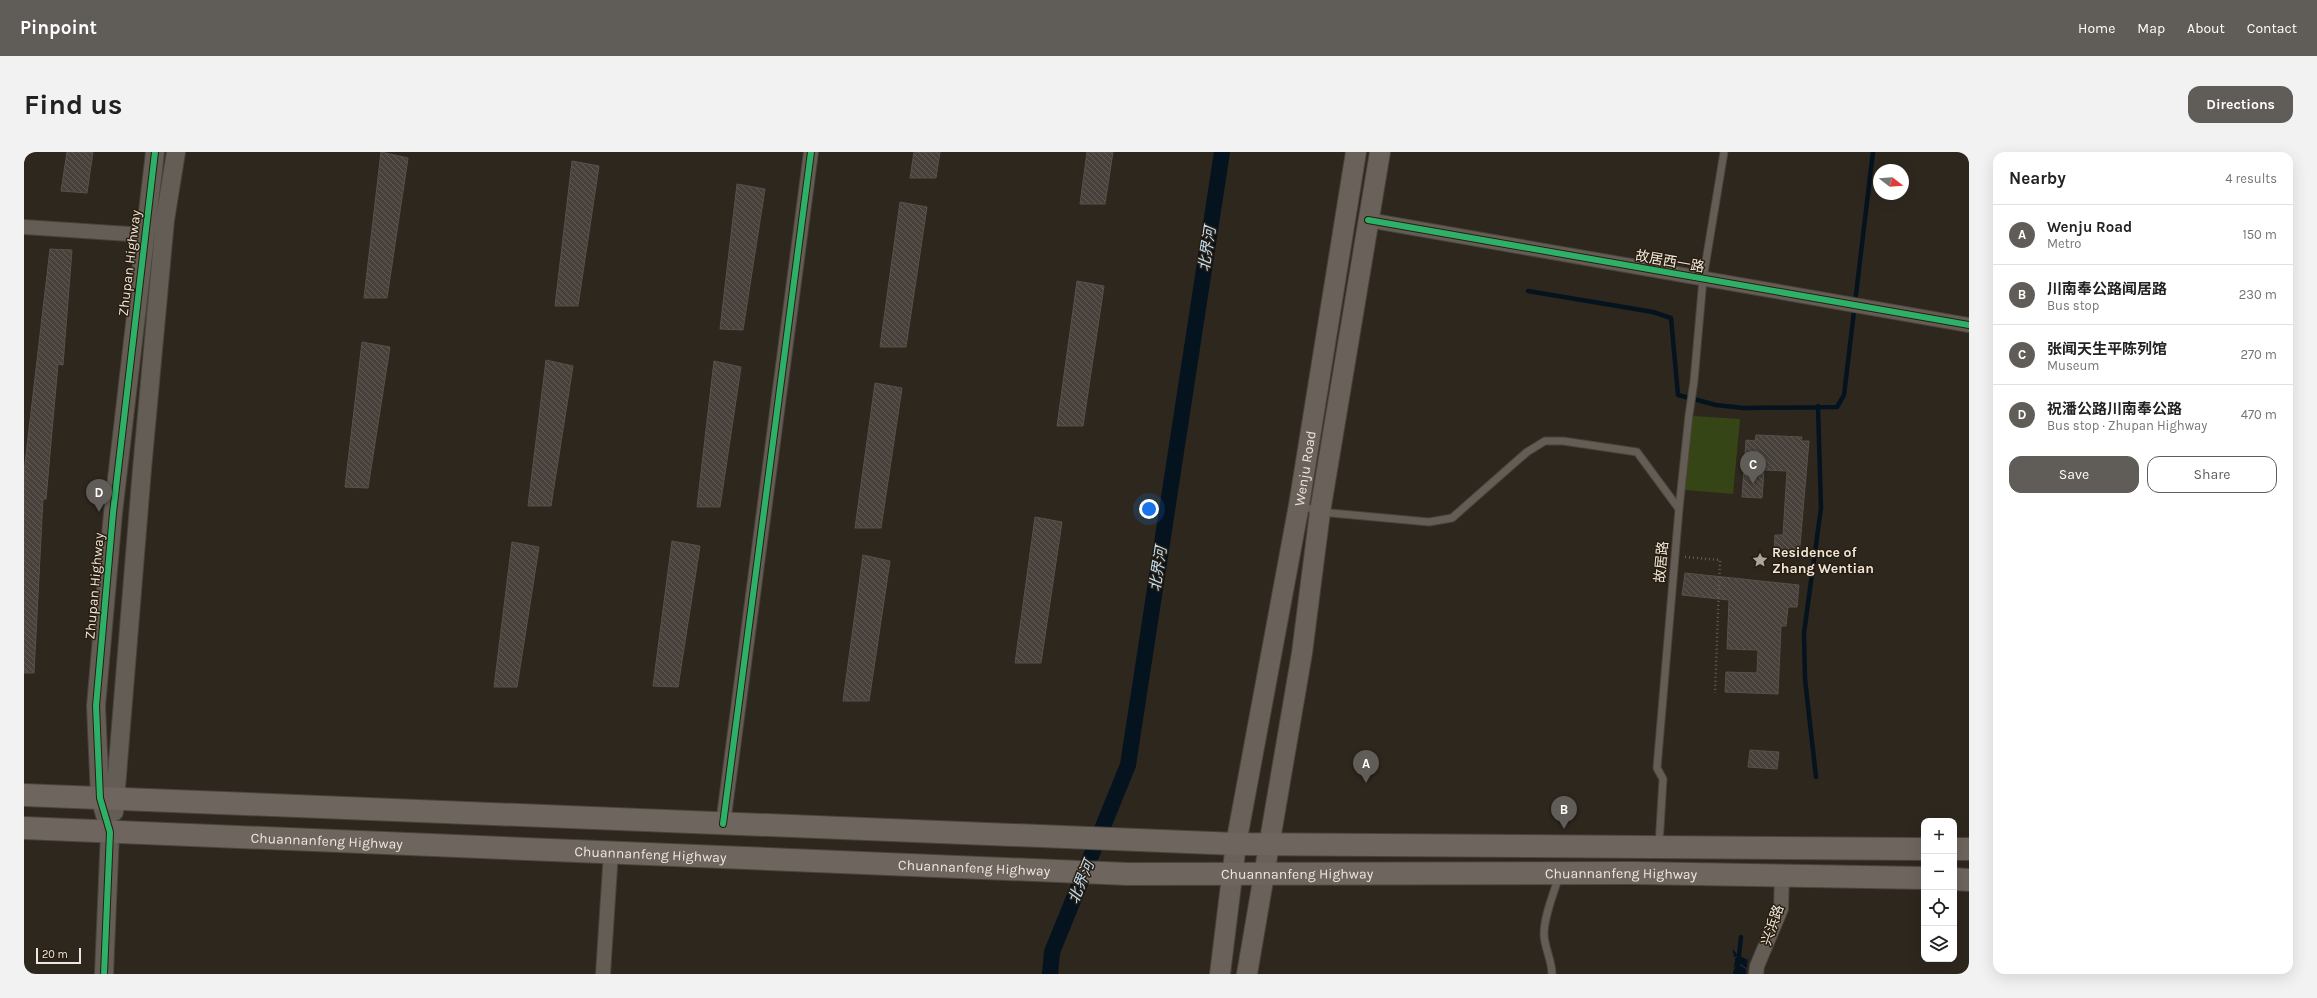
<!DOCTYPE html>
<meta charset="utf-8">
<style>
:root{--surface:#fff;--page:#f2f2f2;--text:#222;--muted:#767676;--line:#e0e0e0;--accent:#605c58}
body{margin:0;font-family:Karla,"Noto Sans SC",sans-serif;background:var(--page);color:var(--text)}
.controls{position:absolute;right:12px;bottom:12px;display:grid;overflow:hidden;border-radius:8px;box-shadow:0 4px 16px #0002}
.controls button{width:36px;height:36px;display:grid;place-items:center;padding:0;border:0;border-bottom:1px solid var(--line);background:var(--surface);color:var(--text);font:20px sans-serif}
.compass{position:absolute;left:1849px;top:12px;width:36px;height:36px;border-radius:50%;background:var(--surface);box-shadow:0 4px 16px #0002;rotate:107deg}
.scale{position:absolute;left:12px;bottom:10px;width:45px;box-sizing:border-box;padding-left:4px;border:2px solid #efe7dd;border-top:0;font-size:11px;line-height:14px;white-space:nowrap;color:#efe7dd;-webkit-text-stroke:3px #2a1e0f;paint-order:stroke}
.you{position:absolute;left:1125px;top:357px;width:14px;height:14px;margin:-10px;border:3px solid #fff;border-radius:50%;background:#1a73e8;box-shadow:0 0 0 6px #1a73e833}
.badge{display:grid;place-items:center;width:26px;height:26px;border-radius:50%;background:var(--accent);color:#fff;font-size:13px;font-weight:700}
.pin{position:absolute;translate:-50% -33px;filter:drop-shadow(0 1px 2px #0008)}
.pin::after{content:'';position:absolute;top:21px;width:14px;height:12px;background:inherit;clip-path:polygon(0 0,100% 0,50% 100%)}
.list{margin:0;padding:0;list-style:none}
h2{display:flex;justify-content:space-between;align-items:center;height:52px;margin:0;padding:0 16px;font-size:17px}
h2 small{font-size:13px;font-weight:400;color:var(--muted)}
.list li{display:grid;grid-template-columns:26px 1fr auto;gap:12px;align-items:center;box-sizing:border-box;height:60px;padding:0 16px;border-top:1px solid var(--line)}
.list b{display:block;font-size:15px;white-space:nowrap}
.list p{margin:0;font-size:13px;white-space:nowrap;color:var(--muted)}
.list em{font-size:13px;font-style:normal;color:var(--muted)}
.actions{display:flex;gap:8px;padding:12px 16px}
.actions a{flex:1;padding:9px 0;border:1px solid var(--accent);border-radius:12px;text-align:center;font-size:14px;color:var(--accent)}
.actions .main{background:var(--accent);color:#fff}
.icon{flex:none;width:22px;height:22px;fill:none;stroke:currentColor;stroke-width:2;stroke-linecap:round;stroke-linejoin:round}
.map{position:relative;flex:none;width:1945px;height:822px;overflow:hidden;border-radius:12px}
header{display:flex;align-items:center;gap:24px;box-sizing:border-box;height:56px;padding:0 20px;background:var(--accent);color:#fff}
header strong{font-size:19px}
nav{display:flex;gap:22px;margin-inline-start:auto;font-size:14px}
.intro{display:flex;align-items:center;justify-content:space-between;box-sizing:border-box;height:96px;padding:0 24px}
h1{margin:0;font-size:28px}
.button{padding:10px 18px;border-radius:12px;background:var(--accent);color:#fff;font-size:14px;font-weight:700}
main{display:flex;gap:24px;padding:0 24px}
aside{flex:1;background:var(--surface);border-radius:12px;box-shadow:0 4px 16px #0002}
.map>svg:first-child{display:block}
</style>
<header>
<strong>Pinpoint</strong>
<nav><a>Home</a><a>Map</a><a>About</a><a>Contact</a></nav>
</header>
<div class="intro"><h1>Find us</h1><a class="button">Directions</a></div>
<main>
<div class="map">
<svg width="1945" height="822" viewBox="0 0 1945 822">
<defs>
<pattern id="water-waves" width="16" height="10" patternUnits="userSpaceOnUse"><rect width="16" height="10" fill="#05131f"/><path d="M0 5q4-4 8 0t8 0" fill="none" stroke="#2a353f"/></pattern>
<pattern id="building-back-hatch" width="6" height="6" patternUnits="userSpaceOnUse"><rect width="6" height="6" fill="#47403b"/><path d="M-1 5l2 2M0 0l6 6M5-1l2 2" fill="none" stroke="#625c57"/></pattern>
</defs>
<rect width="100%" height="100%" fill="#2e271e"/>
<path fill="#364516" d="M1668 264 1716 267 1709 342 1661 338Z"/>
<path fill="url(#water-waves)" d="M1708 796 1715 805 1724 806 1722 822H1709L1711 808Z"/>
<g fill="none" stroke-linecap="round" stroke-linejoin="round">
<path stroke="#05131f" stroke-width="4.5" d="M1504 139 1629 160 1647 166 1654 243 1692 253 1719 256 1813 255 1820 243 1849 0
M1792 625 1781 527 1780 481 1797 356 1794 254
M1713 822 1717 785"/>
<path stroke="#05131f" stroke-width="16" d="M1026 822 1028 800 1104 613 1198 0"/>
</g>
<path fill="url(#building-back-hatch)" stroke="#57504b" d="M43 0H69L63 41 37 39Z
M357 0 384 6 363 146H340Z
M890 0H916L912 26H886Z
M1063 0H1089L1081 52H1056Z
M548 9 575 14 554 154H531Z
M713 32 741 37 719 178 696 177Z
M876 50 903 55 882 195H856Z
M26 97 48 98 39 213 34 212 22 347H19L10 521H0V320Z
M1053 129 1080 134 1059 274H1033Z
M338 190 366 195 344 336 321 335Z
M522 208 549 214 527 354H504Z
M690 209 717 215 696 355H673Z
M851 231 878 236 857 376H831Z
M1732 283 1778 285 1777 289H1785L1775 405 1750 403 1751 383H1759L1763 319 1740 318 1738 346 1718 345 1722 288 1731 289Z
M1011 365 1038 370 1017 511H991Z
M648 389 676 394 654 535 629 534Z
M488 390 515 395 493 535H470Z
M839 403 866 409 845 549H819Z
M1661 421 1775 433 1773 455H1764L1762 474H1757L1754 542 1701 540 1702 520 1733 521 1734 498 1703 497 1705 448 1658 443Z
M1726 598 1755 600 1753 617 1724 615Z"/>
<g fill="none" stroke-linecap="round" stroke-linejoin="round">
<defs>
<path id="service" d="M1275 353 1296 360 1405 370 1428 366 1503 300 1521 289H1539L1613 300 1655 357
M1635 693 1639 627 1633 616 1655 357 1665 263 1670 229 1679 127 1700 0
M1528 822C1528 808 1520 795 1520 782 1520 763 1530 742 1535 723"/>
<path id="minor" d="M1344 68 1945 173
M0 75 120 83
M699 672 787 0
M579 822 587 700
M1732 822 1733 814 1757 757 1758 723"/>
<path id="tertiary" d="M90 660 118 317 141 68 152 0
M80 822 86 680 76 646 72 554 89 361 131 0"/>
<g id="secondary">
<path id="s1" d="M1196 822 1212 692 1275 353 1332 0"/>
<path d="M1223 822 1278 501 1296 360 1356 0"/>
</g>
<g id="primary">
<path d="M0 643 1212 692 1900 697"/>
<path id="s2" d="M0 676 1104 722 1611 721 1900 726"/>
<path d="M1930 697H1945"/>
<path d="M1930 727 1945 728"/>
</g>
</defs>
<use href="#service" stroke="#49433c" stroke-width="9"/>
<use href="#minor" stroke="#49433c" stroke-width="16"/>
<use href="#tertiary" stroke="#49433c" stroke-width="20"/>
<use href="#secondary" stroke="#49433c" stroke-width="22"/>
<use href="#primary" stroke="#49433c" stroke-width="24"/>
<path stroke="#645e57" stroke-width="2.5" stroke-dasharray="1 3" stroke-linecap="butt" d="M1661 405 1696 408 1691 541"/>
<use href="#service" stroke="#635d55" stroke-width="7"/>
<use href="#minor" stroke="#635d55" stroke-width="14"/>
<use href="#tertiary" stroke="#635d55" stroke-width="18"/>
<use href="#secondary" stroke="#69615a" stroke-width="20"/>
<use href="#primary" stroke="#6f655f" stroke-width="22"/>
<defs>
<path id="cycleway" d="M1344 68 1945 173
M699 672 787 0
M80 822 86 680 76 646 72 554 89 361 131 0"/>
</defs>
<use href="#cycleway" stroke="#2a1e0f" stroke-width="8"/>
<use href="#cycleway" stroke="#2db169" stroke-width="6"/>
</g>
<defs>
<symbol id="sight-bare" viewBox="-9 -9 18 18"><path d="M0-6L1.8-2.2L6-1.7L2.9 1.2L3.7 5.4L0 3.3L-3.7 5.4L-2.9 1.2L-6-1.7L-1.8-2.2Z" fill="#aba49a" stroke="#2a1e0f" stroke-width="2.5" paint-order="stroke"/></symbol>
</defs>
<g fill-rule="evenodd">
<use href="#sight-bare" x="1725" y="397" width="22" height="22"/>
</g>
<g text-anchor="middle" stroke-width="3" stroke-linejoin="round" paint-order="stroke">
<g font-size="14" fill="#efe7dd" stroke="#2a1e0f">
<text transform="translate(1646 109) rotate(10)" y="5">故居西一路</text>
<text transform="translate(105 111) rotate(-83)" y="5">Zhupan Highway</text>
<text dy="5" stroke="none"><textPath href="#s1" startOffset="513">Wenju Road</textPath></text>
<text transform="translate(1637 410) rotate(-85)" y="5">故居路</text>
<text transform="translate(70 434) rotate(-85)" y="5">Zhupan Highway</text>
<text dy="5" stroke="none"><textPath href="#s2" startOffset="303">Chuannanfeng Highway</textPath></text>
<text dy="5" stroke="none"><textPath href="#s2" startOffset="627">Chuannanfeng Highway</textPath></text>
<text dy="5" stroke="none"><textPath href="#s2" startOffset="951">Chuannanfeng Highway</textPath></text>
<text dy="5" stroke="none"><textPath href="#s2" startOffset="1274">Chuannanfeng Highway</textPath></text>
<text dy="5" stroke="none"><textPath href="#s2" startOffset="1598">Chuannanfeng Highway</textPath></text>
<text transform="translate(1748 773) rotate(-71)" y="5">兴浜路</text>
</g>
<g font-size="14" font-weight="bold" fill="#efe7dd" stroke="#2a1e0f" text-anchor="start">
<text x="1748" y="405">Residence of<tspan x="1748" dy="16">Zhang Wentian</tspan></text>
</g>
<g font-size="15" font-style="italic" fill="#bdddf8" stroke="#2a1e0f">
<text transform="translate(1183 97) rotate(-81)" y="5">北界河</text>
<text transform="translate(1134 417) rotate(-81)" y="5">北界河</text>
<text transform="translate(1057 730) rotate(-68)" y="5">北界河</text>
</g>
</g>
</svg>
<div class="controls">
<button>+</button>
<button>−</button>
<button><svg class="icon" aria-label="locate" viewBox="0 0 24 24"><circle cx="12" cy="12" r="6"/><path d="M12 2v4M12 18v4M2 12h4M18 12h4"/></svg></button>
<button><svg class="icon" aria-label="layers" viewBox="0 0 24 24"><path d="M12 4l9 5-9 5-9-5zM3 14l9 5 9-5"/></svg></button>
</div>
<svg class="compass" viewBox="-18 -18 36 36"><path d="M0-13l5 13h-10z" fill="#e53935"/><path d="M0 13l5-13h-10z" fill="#767676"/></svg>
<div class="scale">20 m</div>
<div class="you"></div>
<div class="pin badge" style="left:1342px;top:631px">A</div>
<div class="pin badge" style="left:1540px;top:677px">B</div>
<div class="pin badge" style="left:1729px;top:332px">C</div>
<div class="pin badge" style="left:75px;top:360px">D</div>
</div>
<aside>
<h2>Nearby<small>4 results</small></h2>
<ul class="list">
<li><span class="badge">A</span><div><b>Wenju Road</b><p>Metro</p></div><em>150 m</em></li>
<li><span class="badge">B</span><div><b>川南奉公路闻居路</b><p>Bus stop</p></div><em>230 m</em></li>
<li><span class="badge">C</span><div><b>张闻天生平陈列馆</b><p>Museum</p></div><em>270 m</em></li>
<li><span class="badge">D</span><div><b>祝潘公路川南奉公路</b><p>Bus stop · Zhupan Highway</p></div><em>470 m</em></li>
</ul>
<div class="actions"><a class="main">Save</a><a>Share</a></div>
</aside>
</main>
